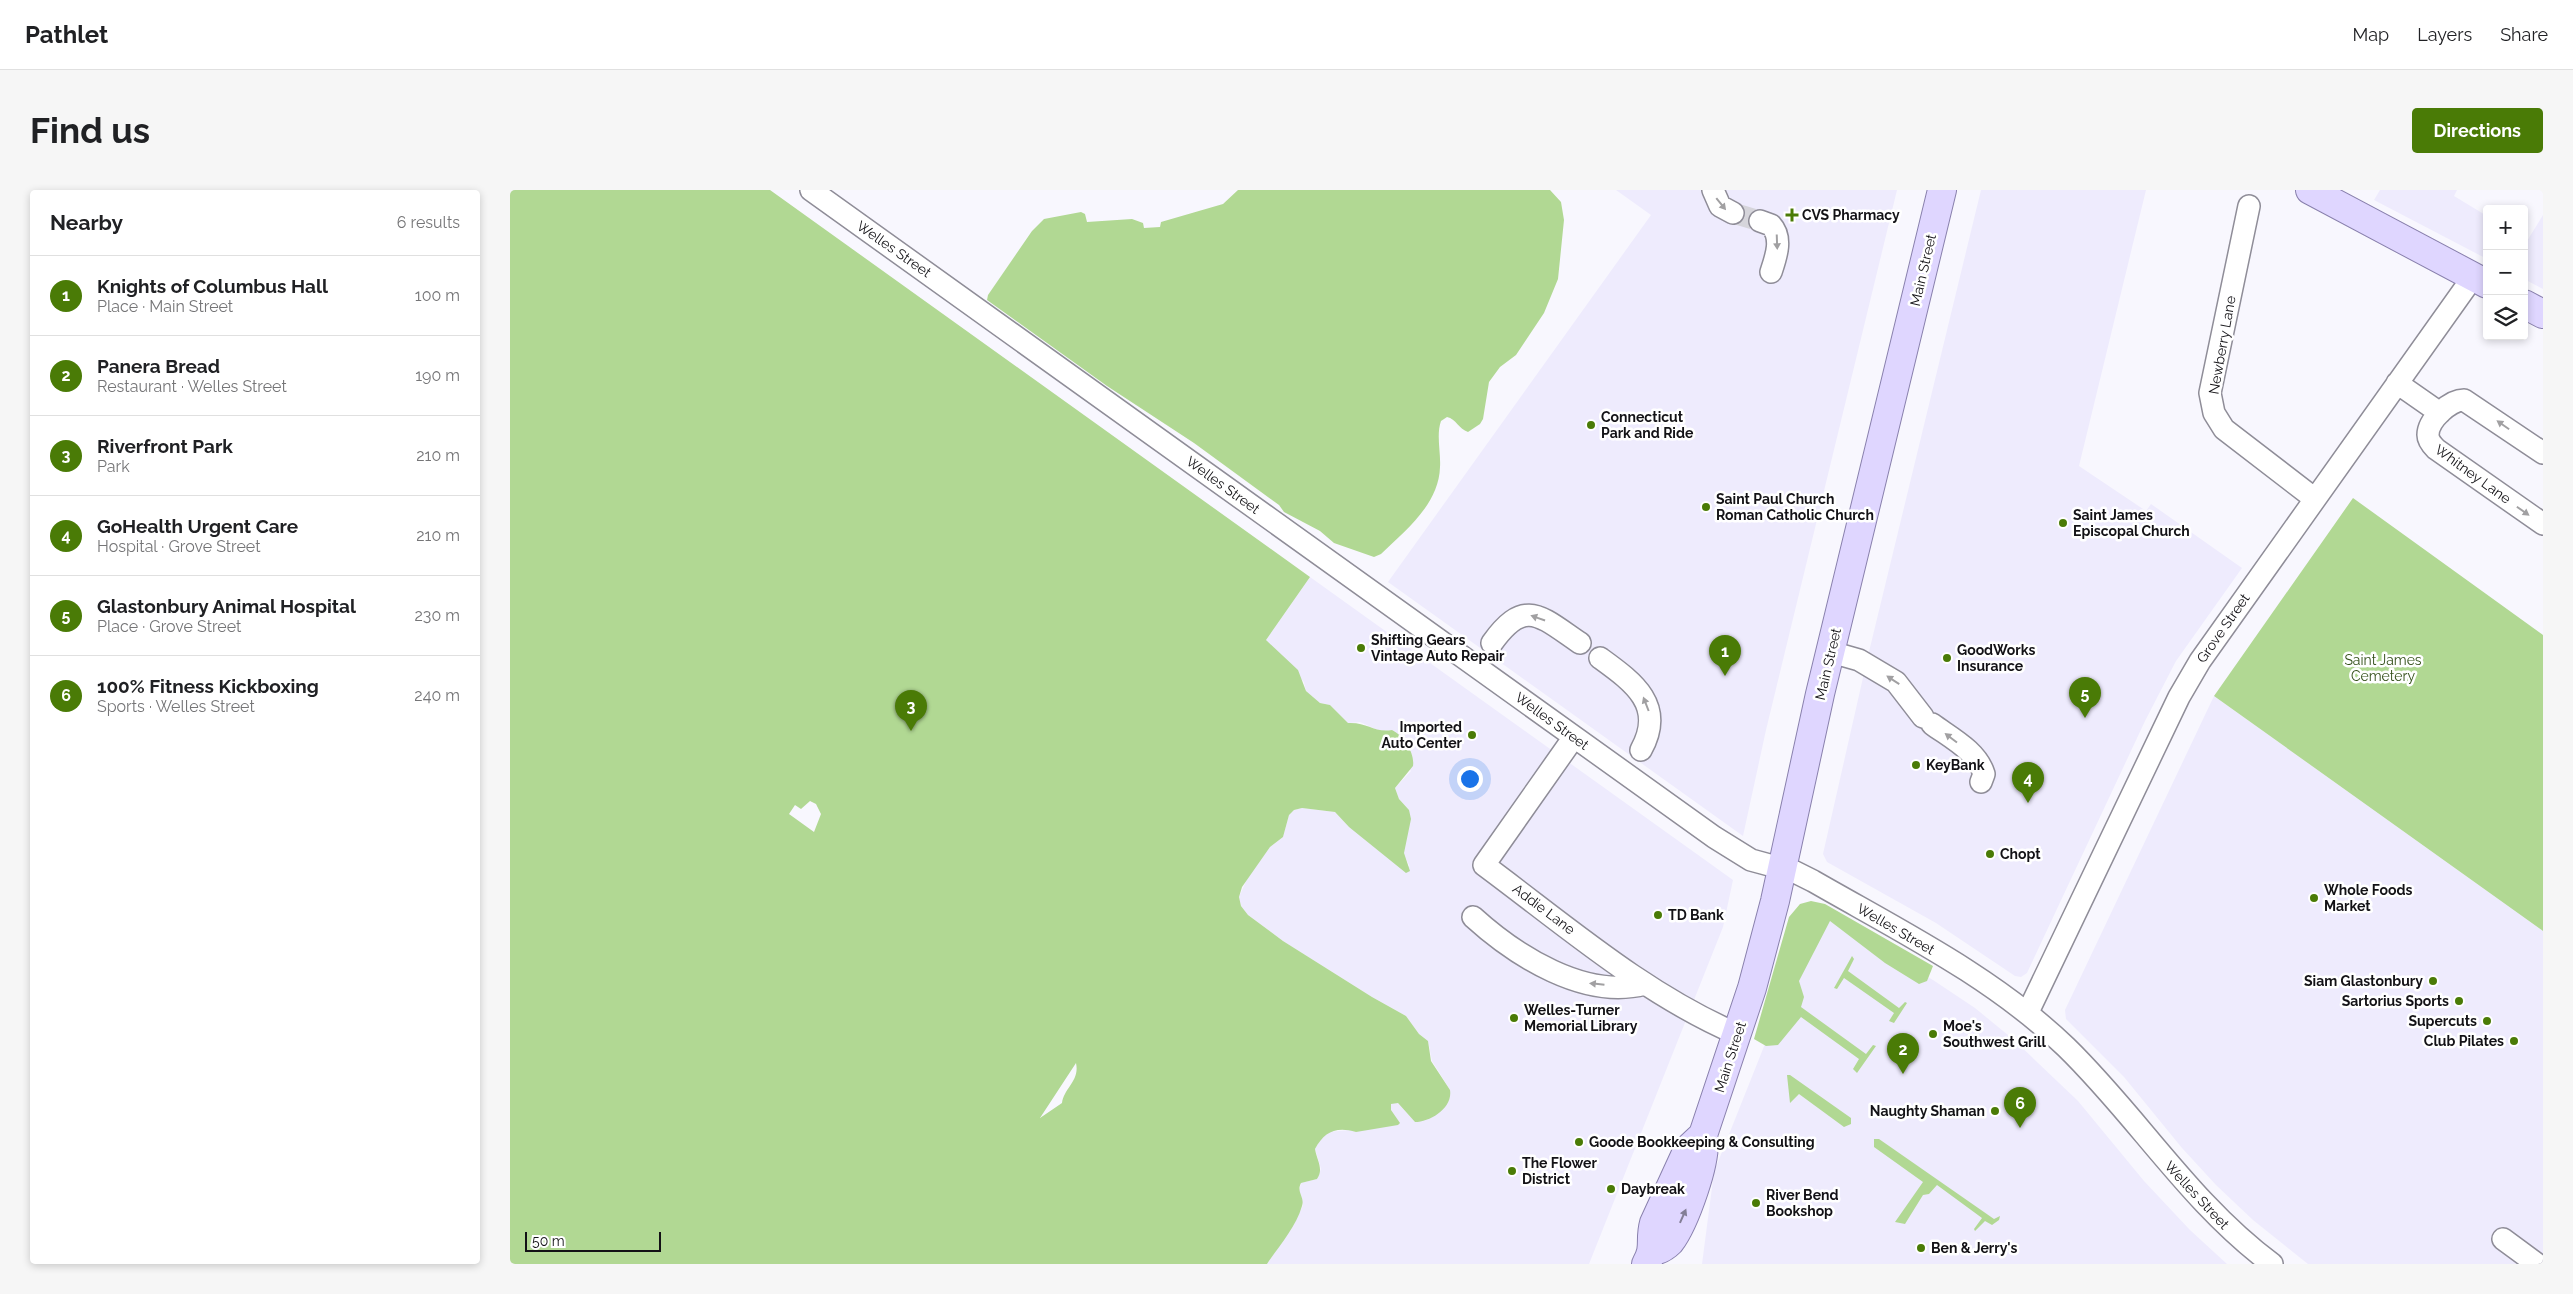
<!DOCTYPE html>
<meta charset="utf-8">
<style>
:root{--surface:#fff;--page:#f6f6f6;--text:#202124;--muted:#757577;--line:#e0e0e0;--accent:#4a7b06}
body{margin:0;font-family:Raleway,sans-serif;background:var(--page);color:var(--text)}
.controls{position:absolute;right:15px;top:15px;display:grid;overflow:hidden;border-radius:5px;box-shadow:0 2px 8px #0003}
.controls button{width:45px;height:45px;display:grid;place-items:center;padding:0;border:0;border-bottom:1px solid var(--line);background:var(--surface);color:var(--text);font:25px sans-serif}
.scale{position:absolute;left:15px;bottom:12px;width:136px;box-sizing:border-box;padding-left:5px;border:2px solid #131216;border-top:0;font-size:14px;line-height:18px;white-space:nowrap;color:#131216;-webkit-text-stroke:4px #fff;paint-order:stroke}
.you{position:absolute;left:959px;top:588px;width:18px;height:18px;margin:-12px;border:4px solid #fff;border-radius:50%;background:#1a73e8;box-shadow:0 0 0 8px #1a73e833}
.badge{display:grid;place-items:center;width:32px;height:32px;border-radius:50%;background:var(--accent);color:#fff;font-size:16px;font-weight:700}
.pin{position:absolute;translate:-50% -41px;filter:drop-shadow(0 1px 2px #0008)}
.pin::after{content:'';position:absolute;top:26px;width:18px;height:15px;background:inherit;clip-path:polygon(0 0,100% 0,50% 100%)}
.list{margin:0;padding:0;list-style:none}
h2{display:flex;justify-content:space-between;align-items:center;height:65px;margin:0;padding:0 20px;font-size:21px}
h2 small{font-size:16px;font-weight:400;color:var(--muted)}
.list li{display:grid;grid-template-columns:32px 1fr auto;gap:15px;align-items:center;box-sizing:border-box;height:80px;padding:0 20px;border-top:1px solid var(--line)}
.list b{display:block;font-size:19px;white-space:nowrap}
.list p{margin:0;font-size:16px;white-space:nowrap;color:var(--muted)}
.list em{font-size:16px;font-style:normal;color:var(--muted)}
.icon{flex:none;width:28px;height:28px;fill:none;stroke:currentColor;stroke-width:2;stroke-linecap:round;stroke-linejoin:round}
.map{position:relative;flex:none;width:2033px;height:1074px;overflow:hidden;border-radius:5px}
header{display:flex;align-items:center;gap:30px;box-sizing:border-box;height:70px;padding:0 25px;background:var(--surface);border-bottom:1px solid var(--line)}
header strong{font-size:24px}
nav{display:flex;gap:28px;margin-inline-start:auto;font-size:18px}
.intro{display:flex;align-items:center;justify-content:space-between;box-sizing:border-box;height:120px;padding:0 30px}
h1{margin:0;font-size:35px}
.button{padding:12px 22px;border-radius:5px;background:var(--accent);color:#fff;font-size:18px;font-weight:700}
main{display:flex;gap:30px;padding:0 30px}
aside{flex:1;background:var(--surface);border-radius:5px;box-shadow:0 2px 8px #0003}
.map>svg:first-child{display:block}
</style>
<header>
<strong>Pathlet</strong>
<nav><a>Map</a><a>Layers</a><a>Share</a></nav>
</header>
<div class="intro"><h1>Find us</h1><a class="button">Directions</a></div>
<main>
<aside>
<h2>Nearby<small>6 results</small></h2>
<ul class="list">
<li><span class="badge">1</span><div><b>Knights of Columbus Hall</b><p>Place · Main Street</p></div><em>100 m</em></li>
<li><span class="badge">2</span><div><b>Panera Bread</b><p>Restaurant · Welles Street</p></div><em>190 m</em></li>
<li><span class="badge">3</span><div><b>Riverfront Park</b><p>Park</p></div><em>210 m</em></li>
<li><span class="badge">4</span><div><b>GoHealth Urgent Care</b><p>Hospital · Grove Street</p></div><em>210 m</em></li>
<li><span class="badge">5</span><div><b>Glastonbury Animal Hospital</b><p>Place · Grove Street</p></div><em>230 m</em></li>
<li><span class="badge">6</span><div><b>100% Fitness Kickboxing</b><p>Sports · Welles Street</p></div><em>240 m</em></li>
</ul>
</aside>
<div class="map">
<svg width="2033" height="1074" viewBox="0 0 2033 1074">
<rect width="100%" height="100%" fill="#f8f7fe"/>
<path fill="#eeebfd" d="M1106 0H1387L1256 540 1233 646 878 392 1141 25Z
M1471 0H1636L1569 276 1636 321 1641 314 1732 378 1666 471 1635 531 1517 783 1511 787 1505 786 1426 733 1317 672 1313 664 1357 470Z
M1870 0H1947L1944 6 1977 26V69L1864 10Z
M2033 25V99L2014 89V50L2017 51Z
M800 387 1223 690 1213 737 1079 1074H757L785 1032 793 1015 789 1001 791 993 807 989 811 979 805 959 811 948 817 942 840 940 846 942 881 920V914L883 913H888L905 932 940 900 922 871 918 851 909 844 896 826 862 807 773 751 738 725 731 716 729 707 738 687 760 657 773 647 779 625 784 620 792 618 825 622 839 637 900 677 893 663 899 620 889 609 885 598 901 581 872 542 850 532 838 533 820 515 810 513 796 501 794 492 756 450Z
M1704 506 2033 741V1074H1798L1743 1030 1706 995 1672 958 1614 887 1556 829 1555 820Z
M1301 720 1423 790 1465 818 1504 850 1568 911 1634 991 1680 1040 1717 1074H1192L1204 982 1292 761Z"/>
<path fill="#b1d893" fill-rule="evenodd" d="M0 0H260L800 387 756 450 788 480 796 501 810 513 820 515 838 533C858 532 864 543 882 540 894 546 905 563 903 576L885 598 889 609 899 620 901 629 894 663 900 681 896 683 839 637 825 622 792 618 784 620 779 625 773 647 760 657 732 697 729 707 731 716 738 725 773 751 862 807 896 826 909 844 918 851 921 871 940 900C943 918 920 932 905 932L888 913 881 914V920L890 933 888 935 846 942C826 936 814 942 805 959 807 971 814 979 807 989L791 993C786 1002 795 1007 792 1016 786 1037 769 1056 757 1074H0ZM300 611 306 614 311 624 304 642 279 624 285 615 291 619ZM566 873C570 891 554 898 552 913L530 928Z
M728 0H1040L1051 12 1054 30 1048 89 1034 123 1006 165 990 177 979 192 973 229 970 234 958 242C949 239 946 229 937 227L931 231C926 245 931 262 930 277 929 314 896 340 871 364L864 367 824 353 810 341 774 322 769 315 684 253 597 196 477 110 478 105 522 41 534 29 571 22 575 24 577 32 622 29 633 33 634 38 650 37 651 32 713 14Z
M1843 308 2033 445V741L1704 506Z
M1301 711 1315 714 1423 776 1417 791 1409 794 1375 773 1320 731 1289 791 1294 807 1291 817 1356 864 1363 855 1366 856 1347 883 1343 879 1349 869 1291 827 1268 855 1256 856 1244 849 1279 727 1290 714Z
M1342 766 1344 769 1338 781 1389 818 1395 812 1397 813 1384 833 1379 831 1384 823 1334 788 1327 799 1324 798Z
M1277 885H1280L1341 928V934L1334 937 1289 904 1280 913Z
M1364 949H1369L1484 1029 1490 1026 1489 1030 1482 1035 1475 1031 1465 1041 1464 1039 1472 1028 1427 995 1419 1004 1413 1005 1395 1034 1385 1032 1413 992 1364 957Z"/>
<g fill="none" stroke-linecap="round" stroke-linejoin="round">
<path stroke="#d6d5db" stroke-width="21" stroke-dasharray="21 11" stroke-linecap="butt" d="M1223 23 1250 31"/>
<defs>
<path id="minor" d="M301 0 1204 647 1241 670 1285 682 1303 691C1390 741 1483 787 1556 857 1628 927 1680 1013 1762 1074
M1203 0 1210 16 1223 23
M1739 16 1700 203 1704 223 1714 239 1805 309
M1250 31 1261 35C1273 48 1266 67 1261 82
M1887 193 1930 223
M2033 263 1954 210C1940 210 1918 230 1918 245 1918 250 1922 255 1926 259L2033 334
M982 453C1015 407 1030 426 1070 453
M1321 462 1349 470 1386 492 1413 527
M1090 468C1123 492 1156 515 1131 560
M1422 534C1441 548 1467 561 1474 584L1471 592
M1064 547 974 675C1055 735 1134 804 1227 844
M963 727C1006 766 1075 810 1135 794
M1518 822 1669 507 1690 471 1963 87
M1993 1049 2027 1074"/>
<path id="major" d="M1800 0 1977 94
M2014 114 2033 124
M1143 1061C1150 1060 1155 1057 1160 1052 1174 1034 1199 967 1193 945L1242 798 1265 711 1310 504 1432 0
M1136 1074C1146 1057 1139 1051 1144 1033L1178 959 1193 945"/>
</defs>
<use href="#minor" stroke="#8f8d98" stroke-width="24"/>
<use href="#major" stroke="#8980ad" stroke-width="30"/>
<use href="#minor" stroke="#fff" stroke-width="21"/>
<use href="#major" stroke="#dfd6ff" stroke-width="28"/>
</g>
<defs><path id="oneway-solid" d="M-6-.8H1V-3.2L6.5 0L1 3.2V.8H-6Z" transform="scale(1.25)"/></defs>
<g fill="#a1a0a2">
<use href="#oneway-solid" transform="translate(1211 14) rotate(51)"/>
<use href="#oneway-solid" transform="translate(1267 52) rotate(88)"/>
<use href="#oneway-solid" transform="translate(1993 235) rotate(-145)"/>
<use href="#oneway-solid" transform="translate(2013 321) rotate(35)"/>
<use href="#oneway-solid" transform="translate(1028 428) rotate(-161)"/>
<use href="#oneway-solid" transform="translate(1383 490) rotate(-147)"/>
<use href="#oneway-solid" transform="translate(1136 514) rotate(-111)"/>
<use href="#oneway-solid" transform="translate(1441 548) rotate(-143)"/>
<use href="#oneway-solid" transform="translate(1087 794) rotate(-174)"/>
</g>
<use fill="#837e96" href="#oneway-solid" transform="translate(1173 1026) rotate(-66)"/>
<g fill="#4a7b06" stroke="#fff" stroke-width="2">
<path d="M1279.5 17.5h5v5h5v5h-5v5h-5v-5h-5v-5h5z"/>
<circle cx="1081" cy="235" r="5"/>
<circle cx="1196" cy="317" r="5"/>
<circle cx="1553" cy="333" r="5"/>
<circle cx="851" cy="458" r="5"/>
<circle cx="1437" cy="468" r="5"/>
<circle cx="962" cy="545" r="5"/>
<circle cx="1406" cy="575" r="5"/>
<circle cx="1480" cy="664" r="5"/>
<circle cx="1804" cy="708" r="5"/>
<circle cx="1148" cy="725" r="5"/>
<circle cx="1923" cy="791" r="5"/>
<circle cx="1949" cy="811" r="5"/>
<circle cx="1004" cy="828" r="5"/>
<circle cx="1977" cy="831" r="5"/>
<circle cx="1423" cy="844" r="5"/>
<circle cx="2004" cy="851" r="5"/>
<circle cx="1485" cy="921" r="5"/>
<circle cx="1069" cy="952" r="5"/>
<circle cx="1002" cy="981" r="5"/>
<circle cx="1101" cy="999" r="5"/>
<circle cx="1246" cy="1013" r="5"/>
<circle cx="1411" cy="1058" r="5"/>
</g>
<g text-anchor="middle" stroke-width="5" stroke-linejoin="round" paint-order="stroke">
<g font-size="14" font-weight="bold" fill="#131216" stroke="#fff" text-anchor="start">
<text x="1292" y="30">CVS Pharmacy</text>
<text x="1091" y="232">Connecticut<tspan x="1091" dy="16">Park and Ride</tspan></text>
<text x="1206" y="314">Saint Paul Church<tspan x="1206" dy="16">Roman Catholic Church</tspan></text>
<text x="1563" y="330">Saint James<tspan x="1563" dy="16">Episcopal Church</tspan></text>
<text x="861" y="455">Shifting Gears<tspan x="861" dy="16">Vintage Auto Repair</tspan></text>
<text x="1447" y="465">GoodWorks<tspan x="1447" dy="16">Insurance</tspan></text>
<text x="952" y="542" text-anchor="end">Imported<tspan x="952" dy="16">Auto Center</tspan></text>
<text x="1416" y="580">KeyBank</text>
<text x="1490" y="669">Chopt</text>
<text x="1814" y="705">Whole Foods<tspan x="1814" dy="16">Market</tspan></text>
<text x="1158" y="730">TD Bank</text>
<text x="1913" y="796" text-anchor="end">Siam Glastonbury</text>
<text x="1939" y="816" text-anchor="end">Sartorius Sports</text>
<text x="1014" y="825">Welles-Turner<tspan x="1014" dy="16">Memorial Library</tspan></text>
<text x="1967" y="836" text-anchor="end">Supercuts</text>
<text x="1433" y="841">Moe's<tspan x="1433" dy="16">Southwest Grill</tspan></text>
<text x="1994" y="856" text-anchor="end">Club Pilates</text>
<text x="1475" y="926" text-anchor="end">Naughty Shaman</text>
<text x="1079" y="957">Goode Bookkeeping &amp; Consulting</text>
<text x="1012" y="978">The Flower<tspan x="1012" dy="16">District</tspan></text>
<text x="1111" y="1004">Daybreak</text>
<text x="1256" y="1010">River Bend<tspan x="1256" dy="16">Bookshop</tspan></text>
<text x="1421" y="1063">Ben &amp; Jerry's</text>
</g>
<g font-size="14" fill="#131216" stroke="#fff">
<text transform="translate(384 59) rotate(35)" y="5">Welles Street</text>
<text transform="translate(1413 80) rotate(-77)" y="5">Main Street</text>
<text transform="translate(1712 155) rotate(-80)" y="5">Newberry Lane</text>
<text transform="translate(1963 284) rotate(36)" y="5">Whitney Lane</text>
<text transform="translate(713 295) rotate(36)" y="5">Welles Street</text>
<text transform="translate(1713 438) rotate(-55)" y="5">Grove Street</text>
<text transform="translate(1318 474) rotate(-77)" y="5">Main Street</text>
<text transform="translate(1042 531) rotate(36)" y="5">Welles Street</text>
<text transform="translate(1034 719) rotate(37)" y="5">Addie Lane</text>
<text transform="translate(1386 739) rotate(30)" y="5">Welles Street</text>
<text transform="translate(1220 867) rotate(-72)" y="5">Main Street</text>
<text transform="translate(1687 1005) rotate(47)" y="5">Welles Street</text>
</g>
<g font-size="14" fill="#334f19" stroke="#fff">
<text x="1873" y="475">Saint James<tspan x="1873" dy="16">Cemetery</tspan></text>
</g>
</g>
</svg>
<div class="controls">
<button>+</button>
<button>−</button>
<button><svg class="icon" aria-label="layers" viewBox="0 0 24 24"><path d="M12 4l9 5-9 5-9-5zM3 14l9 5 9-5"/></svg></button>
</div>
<div class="scale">50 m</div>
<div class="you"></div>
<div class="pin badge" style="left:1215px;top:486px">1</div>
<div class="pin badge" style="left:1393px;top:884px">2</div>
<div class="pin badge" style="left:401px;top:541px">3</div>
<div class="pin badge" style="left:1518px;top:613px">4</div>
<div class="pin badge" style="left:1575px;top:528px">5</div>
<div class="pin badge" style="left:1510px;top:938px">6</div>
</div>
</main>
